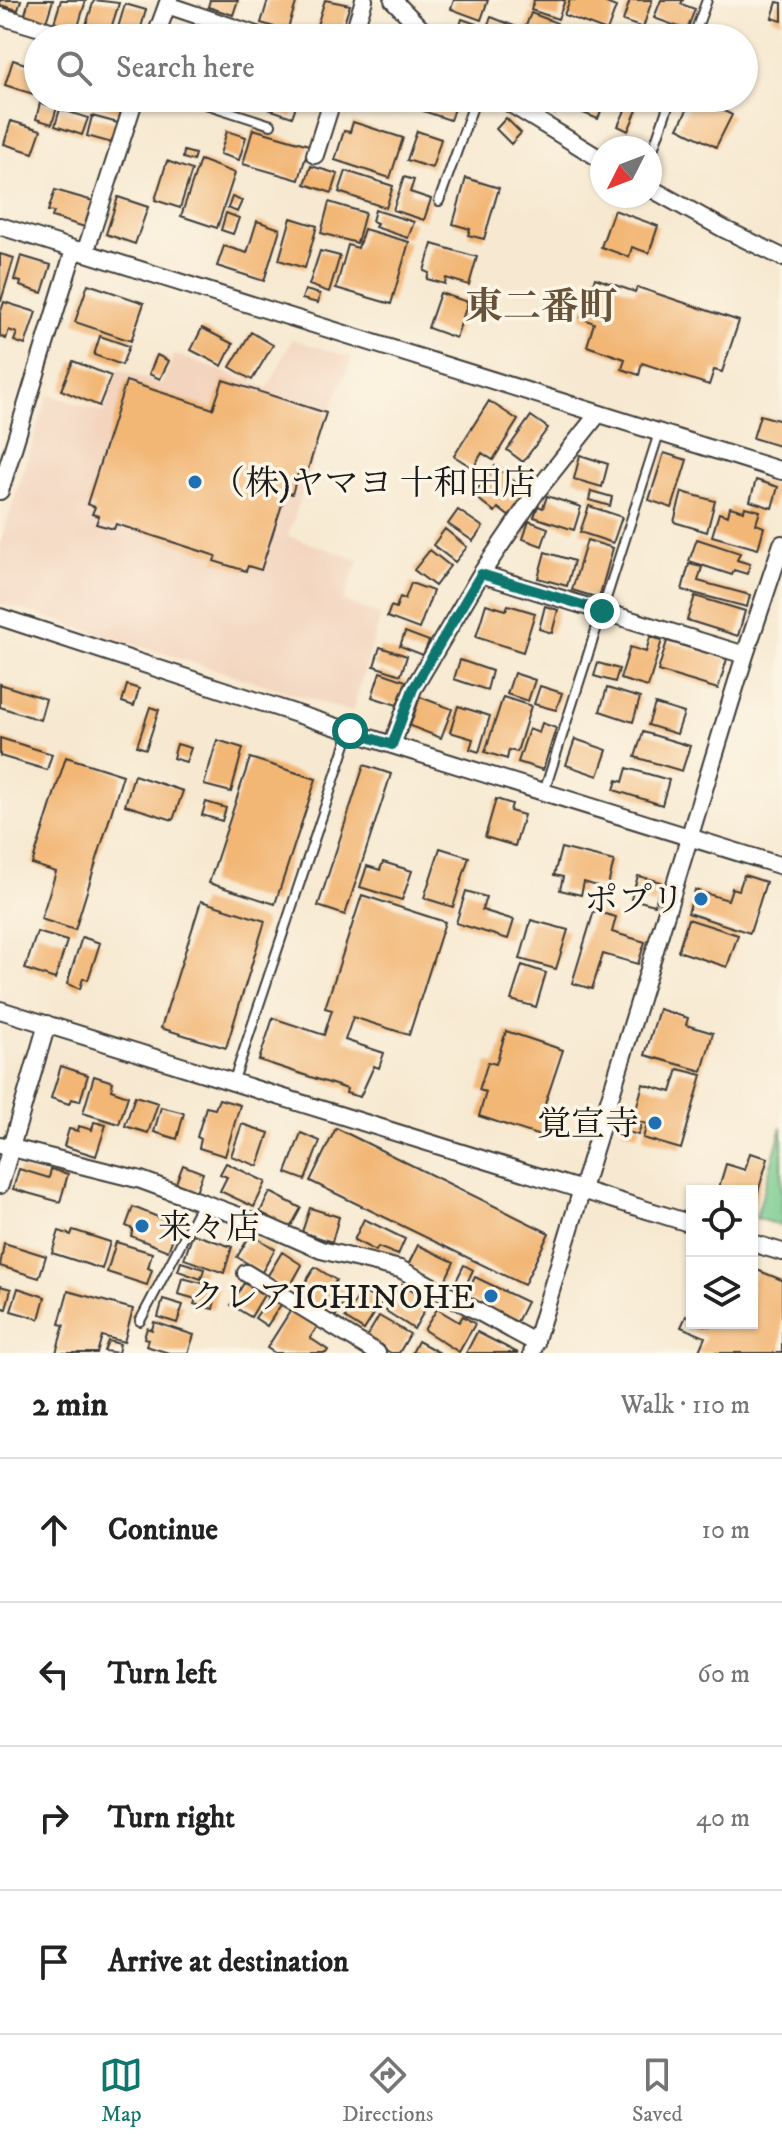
<!DOCTYPE html>
<meta charset="utf-8">
<style>
:root{--surface:#fff;--page:#f2f2f2;--text:#222;--muted:#767676;--line:#e0e0e0;--accent:#0f766e}
body{margin:0;font-family:"IM FELL DW Pica","Noto Serif JP",serif;background:var(--page);color:var(--text)}
.controls{position:absolute;right:24px;bottom:24px;display:grid;overflow:hidden;border-radius:0px;box-shadow:0 2px 6px #0004}
.controls button{width:72px;height:72px;display:grid;place-items:center;padding:0;border:0;border-bottom:2px solid var(--line);background:var(--surface);color:var(--text);font:40px sans-serif}
.compass{position:absolute;left:590px;top:136px;width:72px;height:72px;border-radius:50%;background:var(--surface);box-shadow:0 2px 6px #0004;rotate:228deg}
.stop{position:absolute;width:24px;height:24px;margin:-18px;border:6px solid #0f766e;border-radius:50%;background:#fff}
.stop.end{background:#0f766e;border-color:#fff;box-shadow:0 2px 8px #0008}
.list{margin:0;padding:0;list-style:none}
h2{display:flex;justify-content:space-between;align-items:center;height:104px;margin:0;padding:0 32px;font-size:34px}
h2 small{font-size:26px;font-weight:400;color:var(--muted)}
.list li{display:grid;grid-template-columns:52px 1fr auto;gap:24px;align-items:center;box-sizing:border-box;height:144px;padding:0 32px;border-top:2px solid var(--line)}
.list b{display:block;font-size:30px;white-space:nowrap}
.list em{font-size:26px;font-style:normal;color:var(--muted)}
.icon{flex:none;width:44px;height:44px;fill:none;stroke:currentColor;stroke-width:2;stroke-linecap:round;stroke-linejoin:round}
.map{position:relative;flex:none;width:782px;height:1353px;overflow:hidden}
.search{position:absolute;background:var(--surface);box-shadow:0 2px 6px #0004;left:24px;right:24px;top:24px;height:88px;display:flex;align-items:center;gap:20px;box-sizing:border-box;padding:0 28px;border-radius:44px;color:var(--muted);font-size:30px}
.sheet{height:680px;background:var(--surface)}
nav{display:flex;justify-content:space-around;align-items:center;box-sizing:border-box;height:112px;border-top:2px solid var(--line);background:var(--surface);font-size:22px;color:var(--muted)}
nav a{display:grid;justify-items:center;gap:4px}
nav .on{color:var(--accent)}
.map>svg:first-child{display:block}
</style>
<div class="map">
<svg width="782" height="1353" viewBox="0 0 782 1353">
<rect width="100%" height="100%" fill="#fcf5e5"/>
<filter id="ink" filterUnits="userSpaceOnUse"><feTurbulence type="fractalNoise" baseFrequency=".0125" numOctaves="2"/><feDisplacementMap in="SourceGraphic" scale="16" xChannelSelector="R" yChannelSelector="G"/><feConvolveMatrix kernelMatrix="1 2 1 2 8 2 1 2 1" color-interpolation-filters="sRGB"/></filter>
<filter id="wash" filterUnits="userSpaceOnUse"><feTurbulence type="fractalNoise" baseFrequency=".006" numOctaves="4" result="noise"/><feDisplacementMap in="SourceGraphic" scale="32" xChannelSelector="R" yChannelSelector="G"/><feGaussianBlur stdDeviation="1.8" result="paint"/><feColorMatrix in="noise" values="0 0 0 0 0 0 0 0 0 0 0 0 0 0 0 0 0 1.4 0 .05"/><feComposite in="paint" operator="in"/></filter>
<g filter="url(#wash)">
<rect width="100%" height="100%" fill="#f7e9d1"/>
<path fill="#f3d4be" d="M292 339 352 358 333 403 288 536 359 560 343 601 381 616 352 712 0 603V544L48 394 104 412 118 369 162 385 174 354 268 388Z"/>
<path fill="#74c98d" stroke="#487254" stroke-width="2" d="M782 1127V1226L756 1218Z"/>
<g id="blocks">
<path fill="#f2b674" d="M0 0H21L18 10 0 5Z
M29 0H53L46 22 25 14Z
M61 0H86L77 30 54 23Z
M94 0 119 3 108 38 84 31Z
M210 0H238L233 15 208 7Z
M268 0H297L287 31 261 23Z
M325 0 350 5 339 38H313Z
M454 0H488L481 20 451 9Z
M534 0H565L558 19 531 10Z
M570 0H599L616 7 607 31 564 15Z
M630 0H652L643 28 623 21Z
M661 0H683L681 4 695 9 687 30 654 18Z
M777 2 782 3V21L772 18Z
M125 4 146 10 138 38H115Z
M531 13 557 23 551 38H521Z
M491 17 517 27 512 38H482Z
M462 19 476 24 472 38H456Z
M38 42V62L32 60Z
M13 60 38 68 33 94 5 85Z
M51 98H81L78 108Z
M90 98H126L122 113 88 103Z
M236 98H299L292 117Z
M428 98H458L450 120 423 111Z
M535 98H561L555 114 532 105Z
M584 98H606L598 119 578 111Z
M693 98H698L732 115 716 147 678 128Z
M40 103 57 107 52 124 36 119Z
M627 106 637 110 628 131 618 126Z
M60 109 88 118 82 135 55 126Z
M92 116 118 123 112 143 87 136Z
M506 118 521 133 511 144 496 129Z
M11 121 41 130 33 153 4 144Z
M353 122 403 138 390 178 335 160 344 131 350 132Z
M253 129 309 145 299 180 243 164Z
M227 131 246 137 239 160 220 154Z
M417 131 441 139 432 168 407 160Z
M184 151 195 154 193 161 183 158Z
M200 160 235 173 217 228 181 216Z
M167 161 192 170 180 208 155 200Z
M311 166 338 174 332 193 305 184Z
M346 171 393 186 386 208 339 192Z
M404 177 414 180 410 192 431 199 424 220 393 210Z
M466 178 499 188 484 239 468 235 470 229 453 224Z
M55 190 93 201 85 227 52 217 54 212 48 211Z
M118 197 148 207 135 244 106 234Z
M232 197 242 201 237 212 228 208Z
M329 202 365 213 357 243 321 233Z
M375 210 414 222 408 238 375 227 377 223 372 221Z
M614 210 658 226 649 253 632 247 629 257 601 247Z
M226 213 239 218 233 234 221 230Z
M291 218 317 226 305 268 279 260Z
M257 221 280 229 264 281 217 266 224 246 247 253Z
M364 229 409 242 391 304 336 288 348 245 358 248Z
M432 244 477 257 469 285 446 278 445 284 427 279 429 273 424 271Z
M320 251 340 256 329 292 309 285Z
M0 254 14 258 1 301H0Z
M21 256 51 265 42 293 20 286 21 282 14 280Z
M595 278 635 292 637 287 739 321 722 372 714 370 709 385 642 363 639 375 622 369 625 359 587 346 594 323 581 318Z
M88 284 144 303 131 341 75 322Z
M305 290 320 294 318 303 302 299Z
M440 293 468 302 456 338 428 328Z
M4 302 36 312 25 345 14 341 17 333 9 330 6 339 0 336V314Z
M202 328 233 344 222 366 191 350Z
M251 332 273 345 252 380 230 367Z
M100 336 129 346 122 365 94 355Z
M157 355 169 361 160 379 149 374Z
M73 361 111 376 99 406 61 390Z
M223 380 326 413 307 472 299 470 292 494 286 492 261 570 248 566 246 571 214 561 216 556 116 524 114 529 96 524 99 516 92 514 95 507 87 504 126 381 213 409Z
M489 401 518 420 493 460 482 453 473 468 454 456Z
M760 415 782 421V447L753 438Z
M531 416 548 428 523 462 507 450Z
M664 453 687 460 672 508 649 500Z
M580 455 608 464 602 487 574 479Z
M495 466 529 493 510 517 498 508 495 512 473 495Z
M756 480 778 487 772 508 750 501Z
M591 491 612 497 610 506 589 500Z
M682 492 715 501 707 532 674 522Z
M547 496 581 507 574 530 534 517 538 506 543 508Z
M589 506 622 517 613 543 580 532Z
M730 507 744 511 745 507 760 511 756 524 764 527 758 549 712 536 719 513 728 516Z
M458 510 483 527 473 541 448 524Z
M529 521 548 528 542 546 523 539Z
M445 529 467 547 455 562 433 545Z
M697 539 740 553 737 560 750 564 747 574 734 570 732 575 689 561Z
M587 540 613 548 599 598 572 590Z
M430 550 450 566 435 586 414 570Z
M545 552 574 561 567 586 538 578Z
M689 564 702 567 698 581 750 595 747 607 682 590Z
M411 583 433 591 419 629 387 617 391 606 396 608 400 597 405 599Z
M695 596 745 611 738 636 687 620Z
M486 604 506 610 508 605 535 613 523 652 476 637Z
M545 606 558 610 552 633 539 629Z
M405 632 429 641 423 655 400 646Z
M650 637 662 640 648 687 620 679 630 647 646 652Z
M667 641 727 659 718 689 658 671Z
M380 647 407 656 401 675 374 666Z
M460 660 492 671 487 690 454 679Z
M598 663 619 669 615 682 594 676Z
M380 672 406 681 397 705 372 697Z
M514 673 535 680 528 701 507 694Z
M0 684 46 699 40 720 0 707Z
M127 685 139 689 134 706 122 702Z
M540 686 562 693 556 710 534 704Z
M607 688 640 698 633 722 600 711Z
M420 697 452 709 441 738 410 726Z
M503 697 531 706 517 752 509 750 507 759 485 752Z
M655 704 684 713 677 734 648 725Z
M458 706 490 716 479 752 470 749 473 739 450 732Z
M150 707 159 710 146 749 137 746Z
M542 723 556 728 543 770 518 762 529 729 539 733Z
M643 732 690 746 682 771 635 757Z
M0 738 52 754 47 770 0 756Z
M575 739 607 750 598 776 566 765Z
M217 740 243 748 231 792 204 785Z
M177 744 191 748 186 762 173 758Z
M66 757 123 775 75 930 41 919 56 872 32 864Z
M250 758 316 779 275 904 209 883Z
M364 765 391 774 345 915 318 906Z
M627 768 669 780 662 805 614 790 617 780 623 782Z
M134 775 183 791 173 820 125 805Z
M496 799 512 804 510 811 524 815 515 846 485 837Z
M206 802 226 808 222 821 202 815Z
M440 848 469 857 453 907 424 898Z
M561 848 614 861 607 889 584 882 581 895 560 890 563 877 554 875Z
M383 862 412 871 402 900 360 887 367 866 380 870Z
M744 875 766 882 750 933 688 913 695 890 728 900 732 888 739 890Z
M638 876 661 882 655 905 631 899Z
M466 891 486 897 482 910 514 920 508 939 456 923Z
M362 895 445 922 409 1035 353 1017 345 1040 384 1053 379 1068 374 1066 360 1097 346 1093 347 1089 259 1060 273 1018 324 1035 332 1010 325 1008Z
M201 901 265 921 226 1048 161 1028Z
M594 911 616 917 612 932 645 942 638 964 603 954 592 989 572 983Z
M688 919 738 935 727 967 678 951Z
M531 920 568 930 556 969 520 959Z
M37 932 67 941 55 979 25 969Z
M82 937 100 943 88 980 83 978 80 989 67 984Z
M522 965 546 973 536 1007 511 1000Z
M659 1009 688 1018 686 1025 713 1033 702 1071 645 1055Z
M506 1031 563 1050 544 1107 552 1110 543 1137 479 1116 486 1092 479 1090 488 1062 496 1064Z
M61 1066 88 1075 80 1101 71 1099 69 1104 51 1098Z
M678 1069 702 1075 681 1149 643 1138 647 1124 633 1120 643 1084 671 1092Z
M94 1076 113 1082 111 1090 128 1096 119 1124 83 1113Z
M135 1096 158 1103 148 1133 125 1126Z
M219 1099 240 1105 225 1156 199 1148 201 1139 197 1137 206 1107 215 1109Z
M161 1107 184 1113 177 1139 154 1132Z
M94 1122 106 1125 96 1156 64 1146 69 1129 78 1131 79 1126 92 1130Z
M625 1122 641 1126 638 1135 622 1130Z
M242 1124 269 1133 258 1166 231 1156Z
M336 1128 549 1233 524 1285 310 1181Z
M301 1133 320 1141 305 1180 286 1173Z
M750 1153 768 1158 753 1209 752 1191H718L726 1164 745 1170Z
M226 1163 266 1182 254 1207 220 1191 227 1177 220 1174Z
M183 1165 203 1173 196 1191 176 1183Z
M19 1169 49 1178 51 1169 68 1174 60 1202 13 1189Z
M270 1192 301 1208 290 1228 260 1212Z
M133 1207 178 1225 168 1251 131 1236 133 1229 126 1226Z
M310 1208 339 1217 332 1242 302 1232Z
M364 1219 405 1239 398 1255 378 1247 376 1251 354 1240Z
M73 1230 110 1242 102 1269 52 1253 59 1231 71 1235Z
M193 1234 232 1247 224 1273 184 1259Z
M251 1234 275 1249 262 1272 237 1257Z
M116 1242 152 1253 148 1268 152 1270 147 1285 107 1272Z
M4 1243 46 1256 39 1278 0 1266Z
M418 1245 454 1262 444 1283 408 1265Z
M282 1252 302 1265 288 1290 267 1277Z
M181 1262 204 1269 201 1279 178 1271Z
M464 1265 473 1270 466 1285 456 1281Z
M315 1267 336 1280 334 1284 349 1294 335 1317 298 1294Z
M757 1270 782 1280V1353H698L705 1337 681 1327 686 1316 692 1319V1323L710 1326 711 1323H752V1283Z
M475 1277 527 1302 517 1322 465 1297Z
M182 1278 218 1287 213 1309 194 1304 196 1299 178 1294Z
M244 1283 264 1295 251 1317 231 1305Z
M402 1284 430 1301 414 1329 386 1311Z
M0 1286 11 1289 6 1309 0 1307Z
M18 1288 45 1297 39 1319 11 1311Z
M68 1291 133 1309 124 1342 102 1336 97 1353H56L64 1325 59 1324Z
M362 1291 381 1303 364 1330 345 1318Z
M271 1295 282 1303 267 1326 255 1318Z
M163 1299 183 1305 177 1323 158 1317Z
M437 1309 459 1322 463 1316 475 1324 459 1352 424 1330Z
M291 1310 317 1327 310 1338 328 1350 326 1353H275L267 1348Z
M379 1316 410 1334 399 1353H391L366 1338Z
M154 1322 194 1335 188 1353H169L146 1346 148 1339 144 1338 147 1328 152 1330Z
M477 1332 518 1353H466Z
M108 1341 120 1344 118 1353 104 1351Z
M418 1341 440 1353H412Z"/>
</g>
</g>
<g filter="url(#ink)">
<use href="#blocks" fill-opacity="0" stroke="#3d3b37" stroke-width="2"/>
<g fill="none" stroke-linecap="round" stroke-linejoin="round">
<defs>
<path id="lane" d="M693 38 707 0
M187 98 271 125
M650 158 671 98
M439 201 476 98
M544 792 659 433
M234 1080 350 732
M140 1321 202 1203"/>
<path id="street" d="M393 0 430 38
M167 5 265 38
M0 16 74 38
M155 38 169 0
M352 38 364 0
M501 98 602 160
M315 155 333 98
M650 188 724 229 782 257
M0 226 782 471
M85 253 135 98
M0 491 74 250
M481 574 745 655
M0 617 392 745 782 866
M392 745 413 689 481 574 537 491 598 414
M0 1010 692 1224
M0 1145 141 1180 269 1227 321 1250 400 1269 536 1343
M0 1185 47 1024
M752 1243 782 1252
M246 1273 377 1353
M532 1353 745 655 782 544"/>
</defs>
<use href="#lane" stroke="#3d3b37" stroke-width="12"/>
<use href="#street" stroke="#3d3b37" stroke-width="20"/>
<use href="#lane" stroke="#fff" stroke-width="8"/>
<use href="#street" stroke="#fff" stroke-width="16"/>
</g>
</g>
<g fill="none" stroke-linecap="round" stroke-linejoin="round" filter="url(#ink)">
<path stroke="#0f766e" stroke-width="10" d="M350 731 392 745 413 689 481 574 602 611"/>
</g>
<g fill="#1f6fb2" stroke="#fcf5e5" stroke-width="3">
<circle cx="195" cy="482" r="8"/>
<circle cx="701" cy="899" r="8"/>
<circle cx="655" cy="1123" r="8"/>
<circle cx="142" cy="1226" r="8"/>
<circle cx="491" cy="1296" r="8"/>
</g>
<g text-anchor="middle" stroke-width="7" stroke-linejoin="round" paint-order="stroke">
<g font-size="34" fill="#1c1c1c" stroke="#fcf5e5" text-anchor="end">
<text x="211" y="494" text-anchor="start">（株)ヤマヨ 十和田店</text>
<text x="685" y="911">ポプリ</text>
<text x="639" y="1135">覚宣寺</text>
<text x="158" y="1238" text-anchor="start">来々店</text>
<text x="475" y="1308">クレアICHINOHE</text>
</g>
<g font-size="38" font-weight="bold" fill="#67523b" stroke="#fcf5e5">
<text x="541" y="319">東二番町</text>
</g>
</g>
</svg>
<div class="controls">
<button><svg class="icon" aria-label="locate" viewBox="0 0 24 24"><circle cx="12" cy="12" r="6"/><path d="M12 2v4M12 18v4M2 12h4M18 12h4"/></svg></button>
<button><svg class="icon" aria-label="layers" viewBox="0 0 24 24"><path d="M12 4l9 5-9 5-9-5zM3 14l9 5 9-5"/></svg></button>
</div>
<svg class="compass" viewBox="-18 -18 36 36"><path d="M0-13l5 13h-10z" fill="#e53935"/><path d="M0 13l5-13h-10z" fill="#767676"/></svg>
<div class="stop" style="left:350px;top:731px"></div>
<div class="stop end" style="left:602px;top:611px"></div>
<div class="search"><svg class="icon" aria-label="search" viewBox="0 0 24 24"><circle cx="10" cy="10" r="6"/><path d="M15 15l6 6"/></svg>Search here</div>
</div>
<section class="sheet">
<h2>2 min<small>Walk · 110 m</small></h2>
<ul class="list">
<li><svg class="icon" aria-label="ahead" viewBox="0 0 24 24"><path d="M12 20V5M6 11l6-6 6 6"/></svg><div><b>Continue</b></div><em>10 m</em></li>
<li><svg class="icon" aria-label="left" viewBox="0 0 24 24"><path d="M17 20v-9H6M10 6l-5 5 5 5"/></svg><div><b>Turn left</b></div><em>60 m</em></li>
<li><svg class="icon" aria-label="right" viewBox="0 0 24 24"><path d="M7 20v-9h11M14 6l5 5-5 5"/></svg><div><b>Turn right</b></div><em>40 m</em></li>
<li><svg class="icon" aria-label="arrive" viewBox="0 0 24 24"><path d="M6 21V4h12l-3 4 3 4H6"/></svg><div><b>Arrive at destination</b></div></li>
</ul>
</section>
<nav>
<a class="on"><svg class="icon" aria-label="map" viewBox="0 0 24 24"><path d="M3 6l6-2 6 2 6-2v14l-6 2-6-2-6 2zM9 4v14M15 6v14"/></svg>Map</a>
<a><svg class="icon" aria-label="directions" viewBox="0 0 24 24"><path d="M12 3l9 9-9 9-9-9zM9 14v-3h6M13 9l2 2-2 2"/></svg>Directions</a>
<a><svg class="icon" aria-label="saved" viewBox="0 0 24 24"><path d="M7 4h10v16l-5-4-5 4z"/></svg>Saved</a>
</nav>
